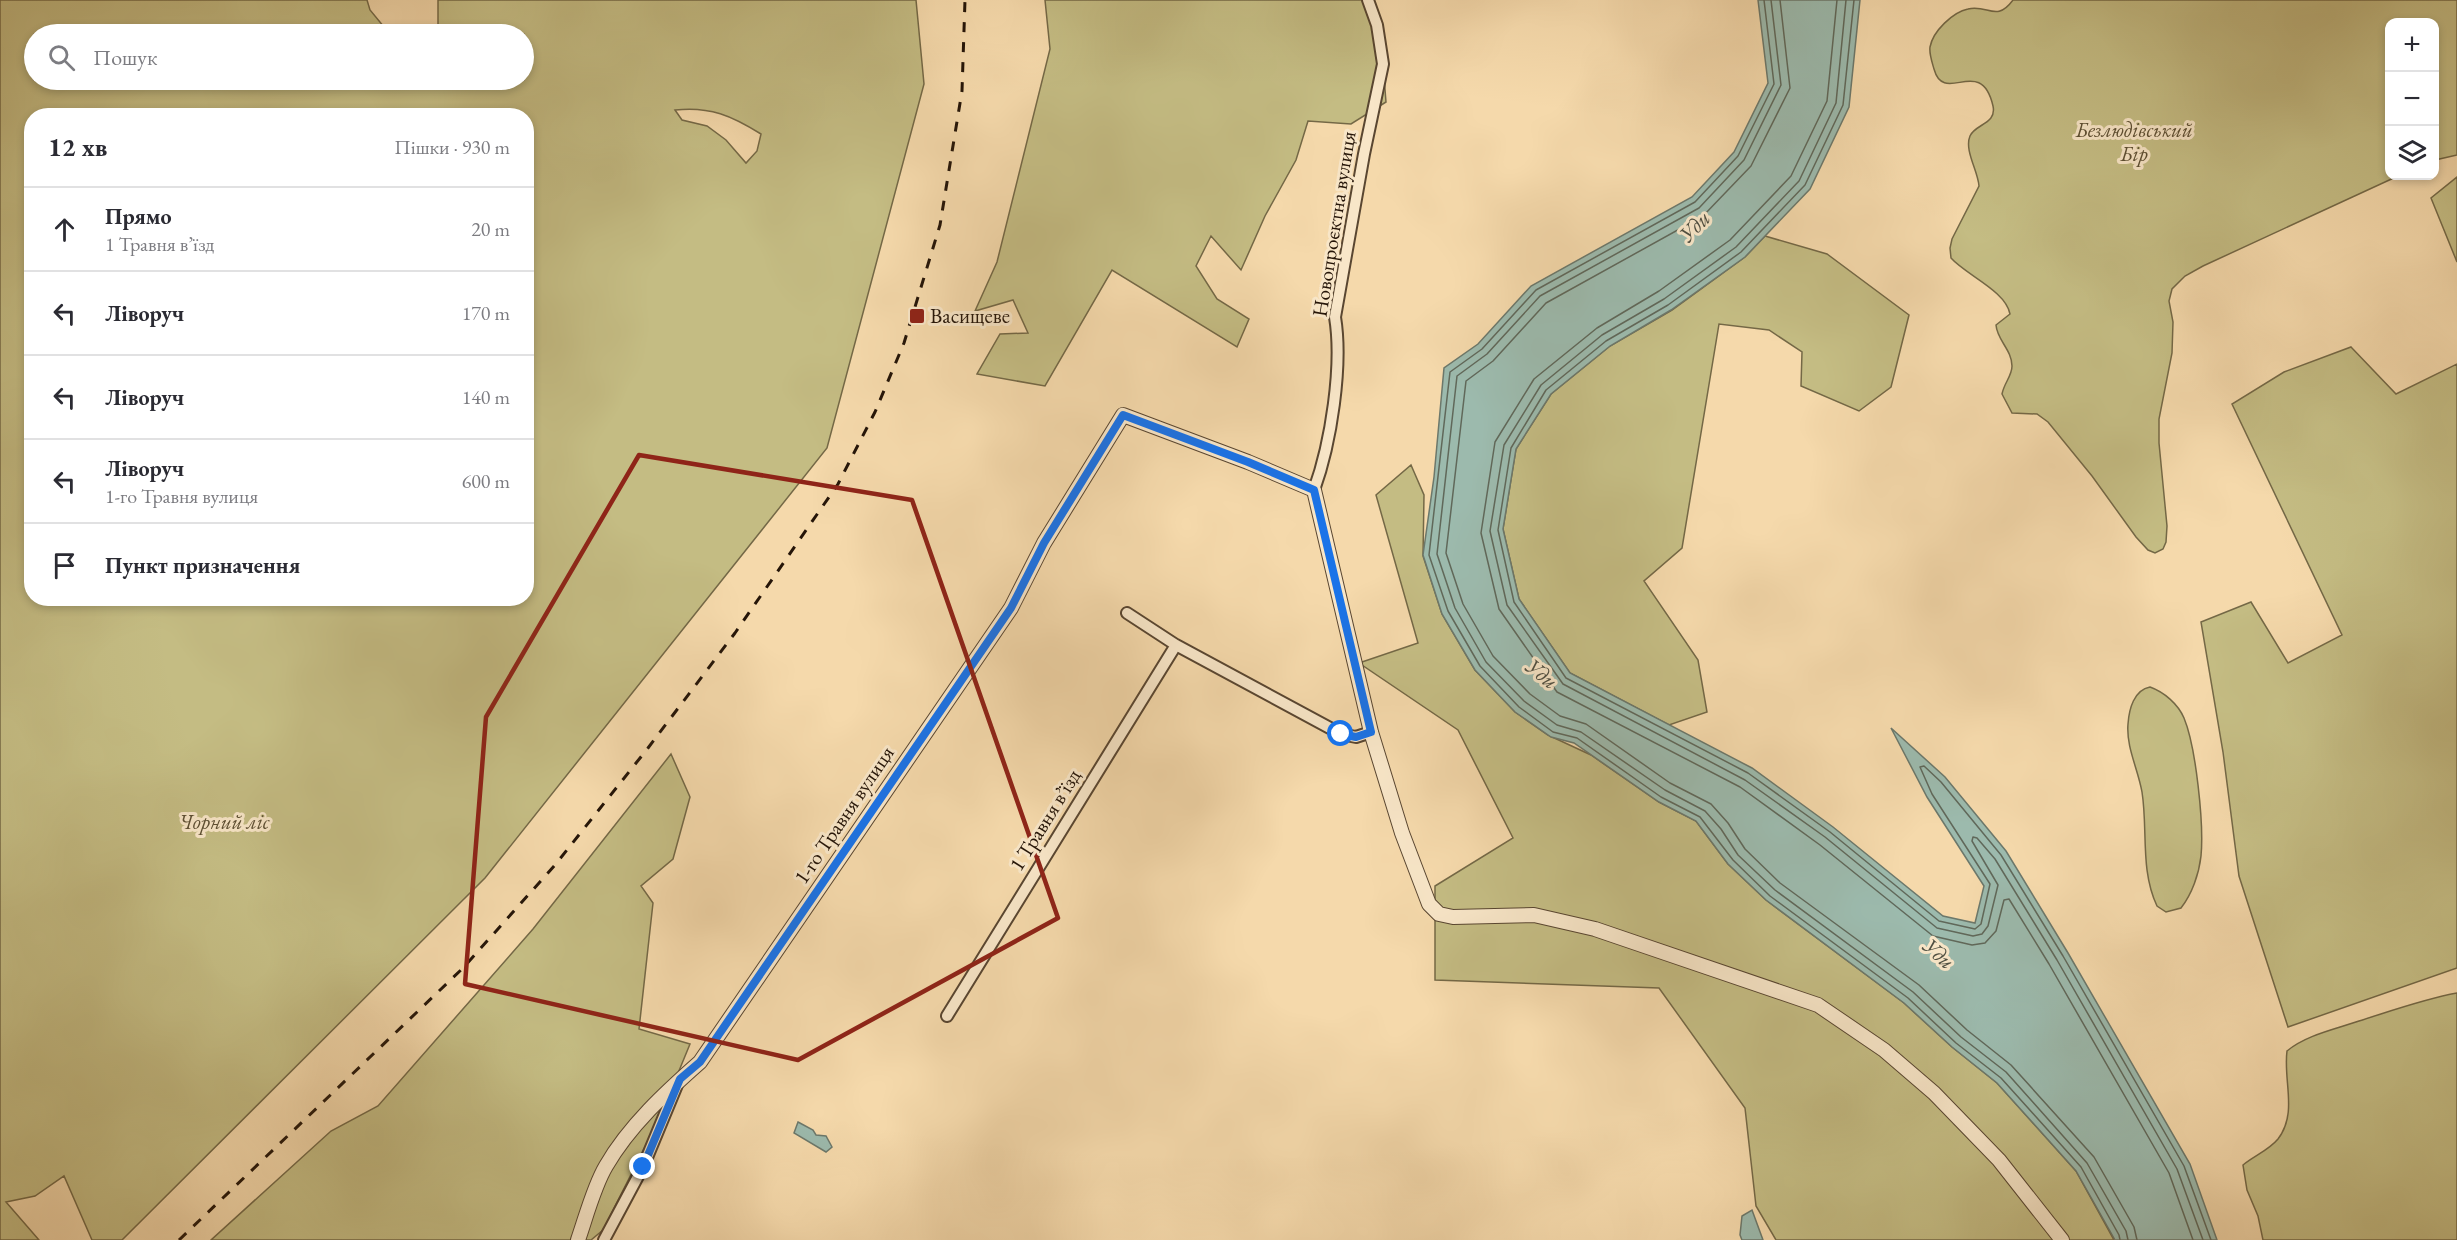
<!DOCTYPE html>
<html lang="uk">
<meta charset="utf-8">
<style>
:root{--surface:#fff;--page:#f2f2f3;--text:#2b2b33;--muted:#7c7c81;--line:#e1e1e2}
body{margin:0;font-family:"EB Garamond",serif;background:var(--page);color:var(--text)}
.controls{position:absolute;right:18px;top:18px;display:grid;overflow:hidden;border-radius:12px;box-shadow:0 3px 9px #0003}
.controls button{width:54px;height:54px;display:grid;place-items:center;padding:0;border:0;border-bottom:2px solid var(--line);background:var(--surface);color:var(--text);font:30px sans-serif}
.stop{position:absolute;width:18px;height:18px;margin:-14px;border:4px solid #1a73e8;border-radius:50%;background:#fff}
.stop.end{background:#1a73e8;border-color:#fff;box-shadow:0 2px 6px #0008}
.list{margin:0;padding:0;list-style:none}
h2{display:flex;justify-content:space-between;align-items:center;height:78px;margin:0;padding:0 24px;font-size:26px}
h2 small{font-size:20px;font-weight:400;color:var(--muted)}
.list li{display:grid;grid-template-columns:39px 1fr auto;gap:18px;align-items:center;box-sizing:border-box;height:84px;padding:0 24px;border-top:2px solid var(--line)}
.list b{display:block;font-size:22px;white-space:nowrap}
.list p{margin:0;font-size:20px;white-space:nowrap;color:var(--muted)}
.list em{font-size:20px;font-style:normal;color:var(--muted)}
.icon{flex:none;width:33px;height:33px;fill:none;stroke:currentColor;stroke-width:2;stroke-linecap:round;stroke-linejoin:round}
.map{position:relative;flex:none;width:2457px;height:1240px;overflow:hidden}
.search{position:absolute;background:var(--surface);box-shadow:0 3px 9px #0003;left:24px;top:24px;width:510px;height:66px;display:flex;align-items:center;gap:15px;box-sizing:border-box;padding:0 21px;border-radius:33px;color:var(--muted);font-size:22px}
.panel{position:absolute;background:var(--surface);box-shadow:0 3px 9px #0003;left:24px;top:108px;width:510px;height:498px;border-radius:24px}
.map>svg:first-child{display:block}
</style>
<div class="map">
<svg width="2457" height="1240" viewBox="0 0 2457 1240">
<rect width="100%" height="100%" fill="#f5d9ab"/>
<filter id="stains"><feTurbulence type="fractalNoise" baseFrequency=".00333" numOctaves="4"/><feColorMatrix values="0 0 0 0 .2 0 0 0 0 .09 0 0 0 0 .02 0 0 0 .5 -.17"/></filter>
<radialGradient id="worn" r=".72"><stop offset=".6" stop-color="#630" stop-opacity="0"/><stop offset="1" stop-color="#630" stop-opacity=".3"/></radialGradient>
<path fill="#c4bc83" stroke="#746846" stroke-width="1.5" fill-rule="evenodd" d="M0 0H367L370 10 384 27H401L403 34H34V80H524V34H428L438 27V0H916L924 84 827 448 485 878 122 1240H92L64 1176 35 1196 6 1202 39 1240H0ZM675 110C710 106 732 116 761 134L757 151 746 163 726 140 707 126 682 120ZM32 116H526V598H32Z
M1045 0H1368L1383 64 1386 102 1351 124 1308 121 1296 160 1265 216 1241 270 1211 236 1196 266 1217 299 1249 319 1237 347 1112 270 1045 386 977 374 1000 334 1028 333 1013 300 975 311 997 262 1050 49Z
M2013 0H2457V155L2435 160 2434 22H2390V176H2398L2203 266 2185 276 2172 289 2169 301 2173 322 2172 353 2159 419V443L2167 526 2166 542 2163 549 2155 553 2148 550 2136 537 2092 476 2048 422 2037 414 2012 413 2002 394C2004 383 2012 376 2012 366 2012 350 1997 340 1996 325L2010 314C2006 291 1966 275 1951 258L1950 248 1952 239 1979 186C1978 171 1964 150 1970 136 1975 124 1997 124 1993 106 1981 54 1944 106 1934 69 1932 62 1929 54 1930 47 1933 31 1953 12 1968 9 1988 4 1996 23 2013 0Z
M2457 177V262L2431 198Z
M1765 236 1827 254 1909 315 1891 387 1859 411 1801 386 1802 352 1769 330 1719 324 1682 548 1644 581 1698 660 1707 712 1669 725 1570 673 1519 599 1503 529 1516 449 1551 394 1610 346 1672 310 1745 257Z
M2351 347 2396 394 2457 364V968L2288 1027 2239 876 2223 752 2201 622 2251 602 2288 663 2342 635 2232 404 2284 372Z
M1411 465 1424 495 1423 556 1442 614 1475 670 1515 712 1548 735 1591 755 1659 802 1696 821 1728 864 1766 900 1904 1003 1952 1047 1997 1083 2076 1171 2114 1240H1776L1756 1206 1745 1108 1659 988 1435 980V886L1513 838 1458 730 1359 663 1418 643 1376 495Z
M2150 687C2164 692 2178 704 2184 718 2196 747 2204 824 2201 856 2199 874 2192 894 2181 908L2166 912 2157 906C2140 870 2148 830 2142 792 2138 769 2126 747 2128 724 2129 709 2134 690 2150 687Z
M671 754 690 797 673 859 641 886 653 903 639 1029 690 1044 660 1117 603 1230 591 1240H211L331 1131 378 1106 533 929Z
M2457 993V1240H2263L2258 1216 2247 1190 2243 1165C2254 1156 2269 1150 2278 1139 2298 1113 2283 1081 2287 1051 2306 1035 2336 1029 2359 1021 2391 1011 2424 999 2457 993Z"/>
<path fill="#9cbaad" stroke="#6c786b" stroke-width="1.5" d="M1758 0H1860L1849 107 1810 189 1745 257 1671 310 1610 346 1551 394 1516 449 1503 529 1519 599 1570 673 1752 768 1833 827 1943 916 1975 923 1984 886 1927 797 1891 728 1945 777 2006 851 2068 953 2190 1164 2217 1240H2115L2076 1171 1997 1083 1952 1047 1904 1003 1766 900 1728 864 1696 821 1659 802 1574 743 1551 737 1515 712 1475 670 1442 614 1423 555 1434 477 1444 368 1478 344 1531 286 1692 197 1734 152 1768 83Z
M798 1122 813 1130 816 1135 826 1136 832 1147 826 1152 794 1133Z
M1752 1210 1763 1240H1742L1740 1235 1742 1216Z"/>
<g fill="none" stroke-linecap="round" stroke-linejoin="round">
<path stroke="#60685a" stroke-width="1.5" d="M1764 0 1774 84 1738 156 1695 202 1536 290 1482 349 1450 372 1429 555 1448 611 1480 666 1519 707 1553 732 1577 738 1661 797 1700 817 1733 860 1770 896 1908 998 1956 1043 2001 1078 2081 1167 2119 1235 2120 1240
M1771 0 1781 85 1744 160 1699 208 1540 296 1487 354 1457 376 1437 554 1455 608 1486 662 1524 701 1557 725 1581 732 1665 790 1705 811 1721 829 1738 855 1775 890 1913 992 1961 1037 2006 1072 2087 1163 2126 1231 2128 1240
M1780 0 1790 88 1751 166 1703 216 1546 303 1493 361 1466 381 1446 553 1463 604 1493 656 1530 694 1560 716 1586 724 1670 783 1711 804 1728 823 1745 849 1780 883 1919 985 1967 1030 2011 1065 2094 1157 2134 1227 2137 1240
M1837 0 1827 101 1791 176 1730 240 1659 291 1597 328 1534 379 1495 442 1481 533 1499 609 1557 692 1740 787 1820 845 1933 936 1972 945 1985 943 1996 931 2004 900 2009 899 2049 964 2169 1173 2193 1240
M1846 0 1836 103 1799 181 1736 247 1664 299 1602 335 1541 385 1504 445 1490 531 1507 605 1563 684 1745 780 1825 837 1937 928 1973 936 1982 934 1988 926 1998 885 1972 841 1973 837 1977 838 1995 859 2057 960 2177 1169 2203 1240
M1854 0 1843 105 1805 185 1741 252 1668 305 1606 341 1546 390 1511 448 1498 530 1514 602 1566 678 1748 773 1830 832 1939 921 1975 929 1981 924 1990 884 1932 794 1920 767 1924 766 1941 782 2001 855 2063 956 2184 1166 2211 1240"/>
<defs>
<path id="minor" d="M1314 490C1331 443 1343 366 1335 317L1364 154 1383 64 1377 25 1368 0
M1127 613 1176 645 1341 734 1356 737 1371 732
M947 1016 1176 645
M604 1240 643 1167 677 1085"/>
<path id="tertiary" d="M578 1240C586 1217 594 1186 606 1166 629 1126 666 1092 700 1062L1011 608 1044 543 1123 415 1248 462 1314 490 1371 732 1402 833 1429 904 1439 914 1453 917 1534 915 1595 929 1818 1005 1884 1050 1934 1093 1999 1160 2062 1240"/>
</defs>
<use href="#minor" stroke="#594631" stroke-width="14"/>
<use href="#tertiary" stroke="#594631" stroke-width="16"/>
<use href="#minor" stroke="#f8e6c8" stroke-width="10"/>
<use href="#tertiary" stroke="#f8e6c8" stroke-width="14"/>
<path stroke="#251508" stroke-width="3" stroke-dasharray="10 10" stroke-linecap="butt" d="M179 1240 463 968 555 865 648 748 735 633 838 484 875 412 904 343 940 225 962 91 965 0"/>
</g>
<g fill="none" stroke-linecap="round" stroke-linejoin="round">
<path stroke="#1a73e8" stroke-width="8" d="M643 1167 680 1079 700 1062 1011 608 1044 543 1123 415 1248 462 1314 490 1371 732 1356 737 1341 734"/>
</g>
<path fill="none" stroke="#8f2418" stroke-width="4.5" stroke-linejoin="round" d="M639 455 912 500 1058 918 798 1060 465 984 486 717Z"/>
<rect fill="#8f2418" stroke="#f8e6c8" stroke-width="2" x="909" y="308" width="16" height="16" rx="3"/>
<g text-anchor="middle" stroke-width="6" stroke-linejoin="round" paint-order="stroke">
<g font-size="21" font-style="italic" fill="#5d4f33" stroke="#f8e6c8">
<text x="2134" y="137">Безлюдівський<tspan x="2134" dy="24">Бір</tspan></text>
<text x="224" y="829">Чорний ліс</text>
</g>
<g font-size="21" fill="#251508" stroke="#f8e6c8">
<text transform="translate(1334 224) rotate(-81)" y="7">Новопроєктна вулиця</text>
<text transform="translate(844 815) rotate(-56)" y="7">1-го Травня вулиця</text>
<text transform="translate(1045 820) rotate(-58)" y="7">1 Травня в’їзд</text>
</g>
<g font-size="21" fill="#251508" stroke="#f8e6c8" text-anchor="start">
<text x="930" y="323">Васищеве</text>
</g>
<g font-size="22" font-style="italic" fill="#4f4f42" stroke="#f8e6c8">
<text transform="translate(1694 226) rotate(-45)" y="8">Уди</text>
<text transform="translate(1542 673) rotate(39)" y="8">Уди</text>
<text transform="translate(1939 953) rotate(42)" y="8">Уди</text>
</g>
</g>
<rect width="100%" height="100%" filter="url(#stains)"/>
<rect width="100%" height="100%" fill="url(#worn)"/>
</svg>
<div class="controls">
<button>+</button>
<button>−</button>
<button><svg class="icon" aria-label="layers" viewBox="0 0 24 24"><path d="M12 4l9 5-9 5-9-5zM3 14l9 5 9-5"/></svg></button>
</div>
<div class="stop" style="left:1341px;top:734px"></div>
<div class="stop end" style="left:643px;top:1167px"></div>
<div class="search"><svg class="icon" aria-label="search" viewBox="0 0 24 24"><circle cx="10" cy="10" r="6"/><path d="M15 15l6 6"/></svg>Пошук</div>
<section class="panel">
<h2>12 хв<small>Пішки · 930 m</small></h2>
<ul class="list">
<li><svg class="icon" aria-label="ahead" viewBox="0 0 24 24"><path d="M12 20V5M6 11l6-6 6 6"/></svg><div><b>Прямо</b><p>1 Травня в’їзд</p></div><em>20 m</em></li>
<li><svg class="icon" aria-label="left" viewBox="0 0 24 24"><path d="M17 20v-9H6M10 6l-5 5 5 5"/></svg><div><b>Ліворуч</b></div><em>170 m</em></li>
<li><svg class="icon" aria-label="left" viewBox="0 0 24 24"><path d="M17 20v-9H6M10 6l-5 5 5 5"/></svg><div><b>Ліворуч</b></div><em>140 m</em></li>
<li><svg class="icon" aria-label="left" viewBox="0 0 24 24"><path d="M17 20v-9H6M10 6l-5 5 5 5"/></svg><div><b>Ліворуч</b><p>1-го Травня вулиця</p></div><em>600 m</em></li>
<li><svg class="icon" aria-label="arrive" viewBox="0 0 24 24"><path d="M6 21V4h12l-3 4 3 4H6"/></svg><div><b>Пункт призначення</b></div></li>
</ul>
</section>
</div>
